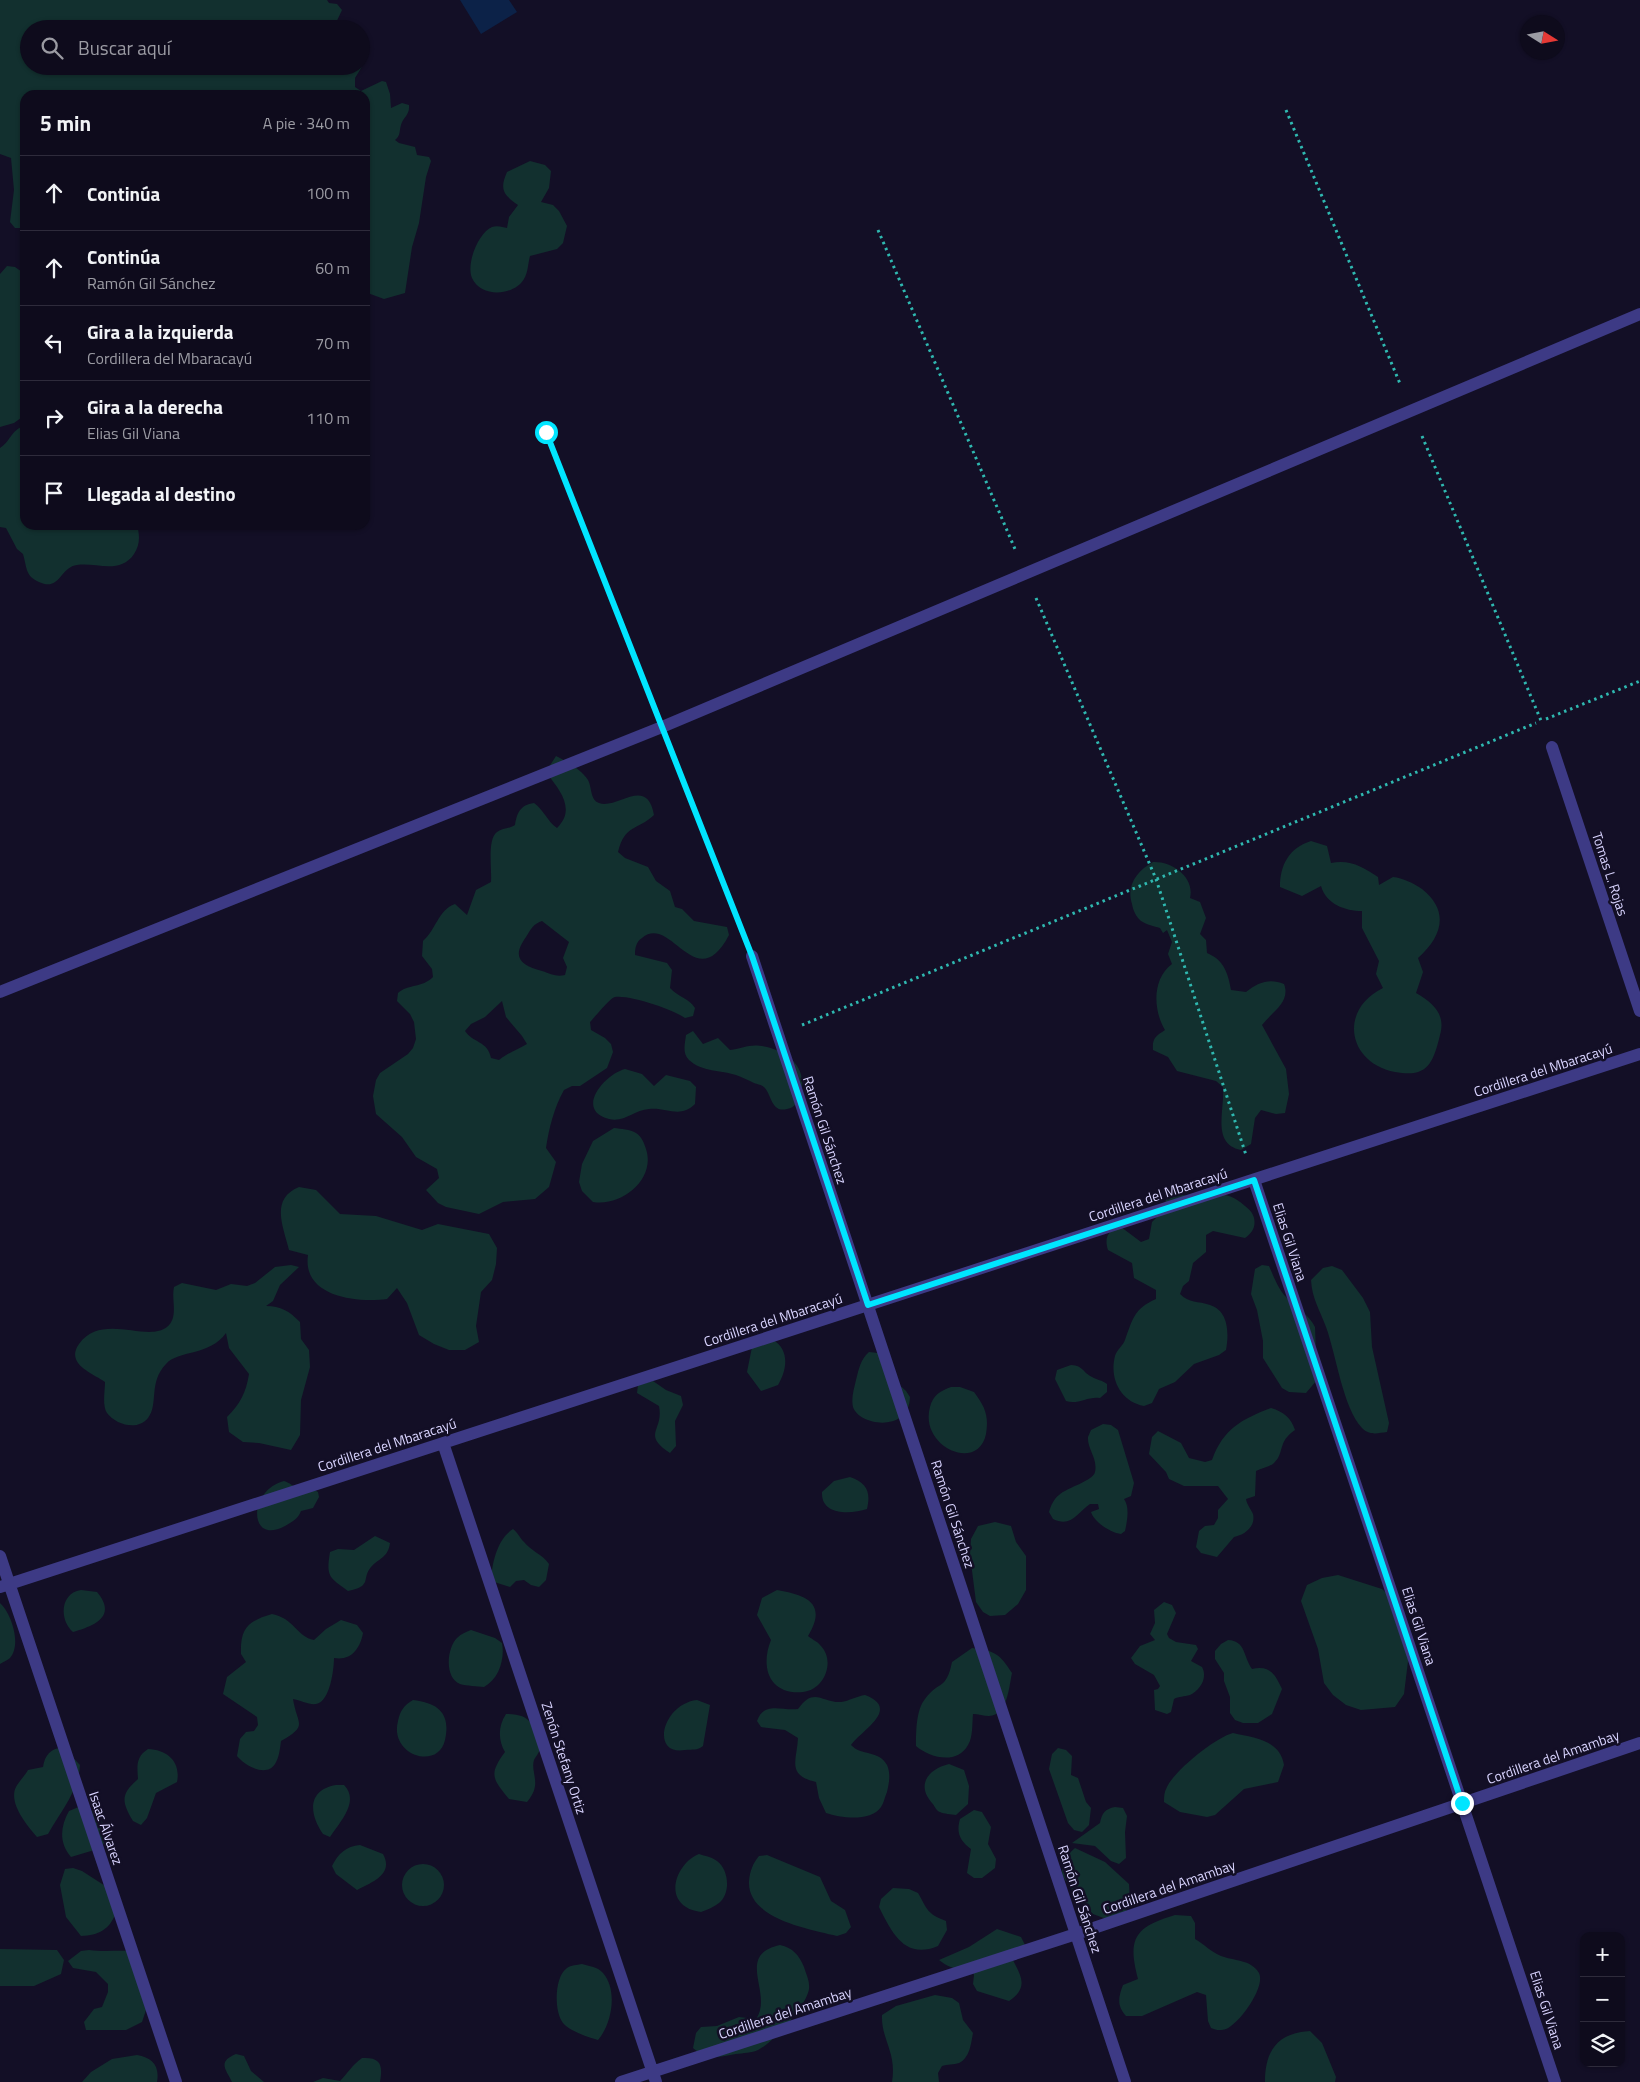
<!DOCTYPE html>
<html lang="es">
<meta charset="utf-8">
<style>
:root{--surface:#0e0b1c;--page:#1c1929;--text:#f1f3f6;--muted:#9b9ba3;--line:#2e2b3b}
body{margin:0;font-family:"Titillium Web",sans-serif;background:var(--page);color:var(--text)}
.controls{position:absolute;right:15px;bottom:15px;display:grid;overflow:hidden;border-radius:10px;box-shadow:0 1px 4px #0004}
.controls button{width:45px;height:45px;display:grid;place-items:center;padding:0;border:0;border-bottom:1px solid var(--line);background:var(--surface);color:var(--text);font:25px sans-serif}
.compass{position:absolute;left:1520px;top:15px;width:45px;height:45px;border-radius:50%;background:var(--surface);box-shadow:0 1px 4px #0004;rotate:101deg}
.stop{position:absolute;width:15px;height:15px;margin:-11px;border:4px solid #00e5ff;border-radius:50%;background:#fff}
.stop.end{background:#00e5ff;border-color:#fff;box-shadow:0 1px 5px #0008}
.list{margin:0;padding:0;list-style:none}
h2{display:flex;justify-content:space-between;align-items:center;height:65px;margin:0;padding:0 20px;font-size:21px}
h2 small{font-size:16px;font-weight:400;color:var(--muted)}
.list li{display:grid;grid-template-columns:32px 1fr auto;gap:15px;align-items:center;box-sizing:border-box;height:75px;padding:0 20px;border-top:1px solid var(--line)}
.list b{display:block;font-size:19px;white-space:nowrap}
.list p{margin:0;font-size:16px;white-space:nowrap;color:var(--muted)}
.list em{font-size:16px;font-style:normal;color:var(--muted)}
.icon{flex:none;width:28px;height:28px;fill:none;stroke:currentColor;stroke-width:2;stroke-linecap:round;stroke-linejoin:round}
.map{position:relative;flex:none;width:1640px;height:2082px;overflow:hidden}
.search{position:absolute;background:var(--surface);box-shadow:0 1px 4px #0004;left:20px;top:20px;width:350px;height:55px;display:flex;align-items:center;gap:12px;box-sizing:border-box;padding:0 18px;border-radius:28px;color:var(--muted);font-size:19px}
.panel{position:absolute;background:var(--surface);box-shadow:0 1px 4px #0004;left:20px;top:90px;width:350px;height:440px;border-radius:15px}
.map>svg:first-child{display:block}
</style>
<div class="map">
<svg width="1640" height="2082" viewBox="0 0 1640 2082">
<rect width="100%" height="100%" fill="#130f26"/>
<path fill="#12302f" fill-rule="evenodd" d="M0 0H327L329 3 337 4 342 10 333 29H29V66H361V49L366 60 355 78V87L361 91 382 81 386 82 390 94 391 108 402 103 409 105C410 115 403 117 401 125 399 131 401 135 395 140L399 143 415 147 417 155 429 157 431 161 426 177 419 223 412 247 405 293 384 299 365 292V95H25V228H15L10 222 14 190 11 158 0 154Z
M530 161 545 165 551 171 549 188 541 202 553 205 559 211 567 226 563 243 557 249 530 256C528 263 528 273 524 279 514 296 481 298 472 278 466 264 478 233 492 227 497 225 503 227 507 228L509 217 518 205C504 195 499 190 507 172Z
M7 266 15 267 25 274V415L14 423 0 427V274Z
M25 425V525H137C140 536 140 545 134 554 120 575 96 562 77 565 60 567 60 592 39 582 25 576 27 567 23 554L17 549 6 528 0 527V448C12 440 9 432 25 425Z
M556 756C567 762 581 769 588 780 592 787 590 800 599 803 617 810 647 775 654 815 637 831 625 824 618 852L625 858 648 867 656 881 670 891 675 907 682 909 694 921 727 927 729 935C696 998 671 913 642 938 636 942 635 948 635 955L667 963 672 970 670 988C678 997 689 998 695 1008L693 1016 685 1018C671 1009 631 995 615 997 610 998 595 1017 590 1022L591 1030 605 1038 611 1044 613 1052 607 1068 580 1086H572L564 1090C554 1108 549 1128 546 1148L556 1162 549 1187 535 1199 503 1202 479 1214 446 1207 438 1203 426 1190 439 1178 437 1169 416 1157 402 1137 376 1114 373 1096 376 1080 380 1073 408 1054 413 1048 416 1039 414 1022 410 1014 397 1001 398 993C408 984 422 988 433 977L432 969 422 956 423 941C436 930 438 910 455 904L467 915 476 890 491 882C492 869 487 839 497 832 502 828 509 829 515 825 517 813 520 805 534 803 544 810 547 821 557 828 576 810 560 790 548 775L549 767ZM542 921 569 942 563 958 567 967 565 975C556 977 551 974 542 971 521 965 511 958 526 937 531 929 533 924 542 921ZM502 1001 506 1017 522 1036 527 1044C517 1050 509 1052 499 1060L491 1058C488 1041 473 1043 465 1031L471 1024 485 1017Z
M1311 841 1327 846 1331 863C1350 859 1363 867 1378 877L1379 885 1393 877C1403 878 1413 883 1422 889 1450 911 1442 937 1418 958L1423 972 1416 993C1433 1003 1446 1014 1440 1035 1433 1064 1427 1078 1395 1072 1348 1063 1338 1010 1383 988L1376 974 1379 961 1362 928V911C1345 911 1326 904 1321 886L1302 896 1280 887C1280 865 1289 848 1311 841Z
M1153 862C1172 861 1195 877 1190 898L1200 902 1206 918 1200 934 1206 940 1207 953C1224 960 1228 973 1231 990L1246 992C1258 982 1270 978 1284 984 1291 1002 1272 1012 1262 1025L1286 1069 1289 1094 1285 1113 1276 1114 1261 1110 1255 1118 1251 1144 1241 1150C1211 1144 1225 1110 1223 1087L1216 1081 1177 1071 1168 1057 1153 1050C1152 1038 1156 1036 1165 1030 1153 1010 1152 979 1172 964L1168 954 1172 942 1167 930 1163 933 1160 928C1154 926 1147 925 1141 921 1136 917 1133 910 1132 904 1126 885 1137 871 1153 862Z
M693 1031 703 1044 718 1038 730 1050C745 1048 750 1043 767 1047 790 1053 807 1068 801 1093 799 1101 795 1108 787 1109 771 1113 772 1095 764 1087 762 1085 757 1084 754 1083 748 1080 742 1077 736 1075 721 1070 702 1072 689 1060 682 1053 685 1044 686 1035Z
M625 1069 642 1074 654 1086 666 1075 690 1081 696 1087 695 1104C680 1119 667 1107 649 1109 634 1110 624 1123 609 1119 574 1110 605 1074 625 1069Z
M614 1128C621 1129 630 1129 636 1133 642 1137 644 1143 646 1149 656 1179 622 1207 593 1202L582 1191 579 1182 582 1164 593 1141Z
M299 1187 316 1190 340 1214 376 1216 422 1230 438 1224 489 1234 497 1248 496 1264 492 1280 481 1292 476 1326 479 1342 465 1350H449L434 1344 419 1335 407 1303 397 1288 387 1299C357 1303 302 1297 308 1255L289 1250C283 1226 270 1199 299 1187Z
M1174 1192C1179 1193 1184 1196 1189 1196 1214 1199 1222 1186 1245 1206 1249 1209 1253 1213 1254 1218 1256 1227 1252 1233 1245 1238L1213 1231 1206 1235V1252L1193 1263 1189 1281 1183 1286 1180 1294C1189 1303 1198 1301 1210 1305 1229 1311 1229 1334 1226 1350L1219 1355 1194 1364 1175 1382 1159 1389 1152 1403 1144 1406C1121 1402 1109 1379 1115 1356 1117 1349 1123 1346 1125 1340 1133 1318 1134 1309 1156 1299V1290L1134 1278 1132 1263 1108 1250C1104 1237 1108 1230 1121 1227L1141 1242 1149 1239 1152 1222 1163 1211 1167 1196Z
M291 1265 299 1267 280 1285 273 1301 266 1306C281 1306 289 1311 300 1322L301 1339 309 1350 310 1367 301 1400 300 1435 291 1450 259 1443 243 1442 229 1432 227 1417C240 1404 246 1393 249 1374L229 1348 226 1333C210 1356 178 1350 166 1364 148 1383 159 1404 148 1418 138 1431 116 1425 107 1413 102 1405 105 1391 105 1382 92 1373 65 1364 79 1344 102 1312 147 1343 167 1327 179 1317 171 1300 174 1287L182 1283 216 1290 231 1284 247 1286 255 1283 275 1267Z
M1262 1265 1269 1266C1274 1277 1278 1289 1287 1298 1297 1308 1309 1315 1315 1327L1317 1380 1306 1393 1289 1392 1282 1388 1263 1358V1341L1257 1310 1251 1294 1255 1269Z
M1332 1266 1342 1270 1363 1298 1370 1312 1372 1347 1389 1423 1387 1432C1378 1433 1370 1436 1362 1428 1343 1408 1336 1354 1326 1327 1320 1310 1312 1299 1311 1280L1323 1268Z
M773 1340C790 1350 787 1370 778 1385L761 1391 747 1372 752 1347Z
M869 1352 878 1353 894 1380 906 1391 910 1397C909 1433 859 1426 853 1407 851 1398 854 1389 856 1380 859 1369 860 1360 869 1352Z
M1071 1365C1084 1366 1082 1372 1092 1377 1097 1380 1102 1380 1107 1384V1392L1100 1398C1088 1396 1078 1405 1066 1401L1055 1379 1057 1370Z
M653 1381 666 1390 681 1396 683 1405 675 1421 676 1446 670 1453C641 1434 664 1431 659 1406L637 1393 638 1385Z
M951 1387H960L974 1392C985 1407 989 1415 986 1434 978 1473 919 1447 930 1407 933 1395 940 1391 951 1387Z
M1271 1408C1284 1412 1291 1418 1295 1430 1277 1442 1285 1453 1274 1463 1270 1467 1262 1468 1256 1471L1255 1496 1246 1499C1247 1505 1251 1509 1253 1514 1256 1527 1244 1535 1234 1537L1217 1557 1201 1553 1196 1547 1199 1531 1205 1526 1214 1525 1218 1518V1510L1228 1499 1218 1486H1184L1169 1479 1166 1472 1149 1454 1152 1437 1158 1431 1181 1443 1189 1458 1205 1462 1212 1460C1223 1429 1242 1419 1271 1408Z
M1103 1424 1111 1425 1118 1430 1134 1483 1131 1496 1124 1499C1130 1507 1127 1522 1125 1531L1121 1534C1111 1533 1094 1522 1091 1512L1099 1509 1098 1504H1090C1077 1513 1071 1528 1053 1519L1049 1512C1051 1505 1054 1499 1059 1495 1068 1487 1093 1481 1095 1472 1098 1458 1087 1449 1088 1437L1091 1430Z
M850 1477C867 1483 871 1492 867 1509 851 1514 821 1516 822 1492L834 1481Z
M284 1481C290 1483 293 1486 298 1489 305 1491 312 1488 318 1492L319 1497 313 1508 301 1511C298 1519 292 1522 285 1526 248 1546 248 1490 284 1481Z
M995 1522 1011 1526 1016 1542 1026 1556V1590L1018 1604 1005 1615 990 1616 983 1612 976 1602 970 1555 971 1539 978 1526Z
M513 1529C519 1534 519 1537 524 1542 531 1551 542 1554 549 1564L546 1580 539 1587 531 1585 524 1580 516 1581 510 1587 491 1581C492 1563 497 1539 513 1529Z
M375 1536 390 1543C388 1558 379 1558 371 1567 361 1579 373 1586 348 1591 329 1577 326 1577 330 1552L338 1549 354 1550Z
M1338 1575 1382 1589 1395 1601 1410 1645 1404 1694 1395 1707 1361 1710 1346 1705 1333 1695 1324 1683 1318 1649 1301 1601 1307 1585 1322 1578Z
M81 1590 97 1592C118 1617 93 1626 73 1632 59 1620 60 1593 81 1590Z
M777 1590C806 1595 828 1603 808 1636 811 1639 817 1641 820 1645 836 1660 825 1690 803 1692 769 1695 760 1667 771 1640L757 1615 762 1598Z
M1164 1602 1172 1605 1176 1613 1167 1634 1169 1638 1176 1642 1196 1645 1198 1649 1191 1661 1202 1667C1208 1678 1200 1690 1190 1695 1184 1697 1179 1696 1174 1699L1171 1712 1167 1714 1155 1710 1154 1690 1158 1689 1160 1686 1154 1675 1135 1664 1131 1658 1140 1646 1155 1640 1150 1634 1155 1623 1154 1610Z
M0 1603C11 1613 22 1644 10 1658 8 1660 3 1662 0 1664Z
M272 1614C294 1618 297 1637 314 1640L326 1629 341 1620 357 1625 363 1633C360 1649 351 1661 334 1658 334 1669 330 1702 316 1704 309 1705 300 1700 293 1699 297 1725 309 1725 281 1741 280 1749 279 1758 275 1764 266 1778 244 1765 237 1756L240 1739 246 1732 254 1731 258 1725 257 1717 223 1694 227 1677 246 1662 241 1654C240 1628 248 1621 272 1614Z
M471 1630 495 1638 502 1643C505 1659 499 1679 484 1687 477 1686 467 1686 460 1684 444 1677 447 1648 457 1638 461 1634 466 1632 471 1630Z
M1228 1640C1246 1641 1243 1656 1252 1669 1270 1665 1275 1674 1282 1689L1272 1714 1258 1723H1243L1235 1720 1230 1713V1697L1224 1681V1673L1215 1659V1651L1221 1644Z
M972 1648C995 1651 999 1653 1012 1673 1009 1686 1008 1715 989 1716 984 1716 978 1714 973 1714 972 1724 973 1737 968 1745 957 1765 930 1758 916 1746 916 1732 916 1710 925 1699 939 1680 946 1691 952 1662Z
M865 1695C902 1709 860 1731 851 1745 861 1756 879 1750 887 1765 891 1774 889 1783 887 1792 885 1796 884 1803 881 1807 871 1822 841 1818 826 1813L819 1798 816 1782C786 1775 797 1760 798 1738L785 1730 761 1727 757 1721C764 1701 781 1711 798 1709 814 1686 822 1703 841 1702 849 1701 857 1696 865 1695Z
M413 1700C438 1703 451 1713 445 1740 438 1771 389 1755 398 1721 400 1711 404 1705 413 1700Z
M697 1700 710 1705 703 1746C697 1751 693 1749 685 1750 650 1756 662 1704 697 1700Z
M506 1714C532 1714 533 1725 541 1746 540 1752 536 1756 534 1760 530 1773 543 1784 527 1802L509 1799C493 1779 488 1775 505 1752 498 1740 498 1726 506 1714Z
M1233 1733C1255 1738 1280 1740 1284 1765L1278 1782 1244 1789 1215 1815 1207 1817 1180 1812 1164 1802C1164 1797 1164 1792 1167 1787 1174 1771 1216 1737 1233 1733Z
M63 1747 80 1765C78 1792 61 1811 48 1834L37 1837C27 1825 8 1803 16 1787 19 1781 25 1776 28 1770L43 1767C45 1755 50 1749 63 1747Z
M1058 1748 1066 1750 1072 1756 1071 1775 1078 1778 1086 1802 1091 1808 1089 1825 1082 1832 1074 1830 1068 1823 1049 1769 1052 1754Z
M148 1749C168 1750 181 1762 177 1782L156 1793 147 1818 141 1825 133 1821C121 1801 121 1794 138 1779 137 1765 136 1757 148 1749Z
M949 1764 964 1770 969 1786 968 1804 956 1815C951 1814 944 1814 940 1812 936 1811 935 1806 932 1803 916 1785 928 1769 949 1764Z
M336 1785H344C360 1801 340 1822 330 1837L323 1834C309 1814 307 1790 336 1785Z
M81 1806C98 1810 115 1831 101 1848L71 1857C59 1843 60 1827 69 1811Z
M1115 1807 1123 1808 1127 1816 1125 1832 1126 1858 1119 1864 1111 1861 1095 1846 1072 1843 1100 1823C1102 1813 1105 1809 1115 1807Z
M974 1810 982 1812 991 1827 988 1844 996 1859 995 1868 982 1878H974L967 1873 971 1849C960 1841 956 1833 960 1819Z
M360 1845 383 1854C394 1874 373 1882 357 1890L336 1874 332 1866C338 1854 346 1846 360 1845Z
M1075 1848 1105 1862 1129 1884 1130 1902 1124 1916 1109 1920 1093 1914 1080 1902 1062 1875 1063 1859Z
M699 1854C705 1856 712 1857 717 1861 729 1870 731 1893 719 1903 714 1907 707 1910 701 1912 696 1911 690 1910 686 1907 664 1893 680 1861 699 1854Z
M767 1855 820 1877 831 1901 845 1910 851 1927 846 1933 837 1936C809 1929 747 1919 749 1881 750 1871 753 1863 759 1856Z
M402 1885a21 21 0 1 1 42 0a21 21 0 1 1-42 0Z
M73 1868 82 1871 110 1889 116 1913C109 1930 99 1935 81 1936L66 1917 60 1885 65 1869Z
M893 1888 909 1889 918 1893C928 1910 926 1913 946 1921L947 1930 938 1946C905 1960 892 1933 879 1907L881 1899Z
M1175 1915 1191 1916 1195 1923V1939C1204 1944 1211 1952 1221 1956 1233 1961 1251 1959 1259 1973 1266 1987 1239 2024 1226 2029 1220 2031 1216 2030 1211 2028L1208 2021 1206 1995 1197 1992 1142 2016H1126C1117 2006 1118 1998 1123 1985L1138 1979C1127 1938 1135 1927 1175 1915Z
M997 1929 1021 1937 1025 1945 1010 1954C1018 1972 1032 1986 1009 2001L977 1991 973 1984 974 1975 971 1968C958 1971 949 1968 939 1960L969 1947Z
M780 1945C793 1948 799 1955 804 1967 806 1974 810 1981 809 1989 807 2005 773 2043 758 2050 752 2053 743 2053 736 2054 719 2057 707 2061 693 2048L696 2033 701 2027 717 2026 739 2017 756 2019C774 1994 734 1955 780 1945Z
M0 1949 57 1950 64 1960 61 1974 34 1986H0Z
M89 1950C104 1952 117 1950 132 1951L147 2007 142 2022 126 2030H86L84 2022 94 2009 102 2007 108 1992V1984L96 1972 73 1968 68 1961 81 1951Z
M582 1964C589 1966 598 1967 603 1973 618 1990 612 2024 598 2040 588 2037 569 2031 563 2023 554 2012 554 1977 567 1968 571 1965 577 1965 582 1964Z
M935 1995 952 1998 959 2003 963 2020 973 2033C971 2043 970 2058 959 2063 954 2065 947 2064 942 2066L938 2073 939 2082H892C897 2052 881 2040 882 2015L896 2006Z
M1310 2031 1322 2043 1336 2077 1335 2082H1265C1265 2051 1277 2033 1310 2031Z
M236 2054 244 2056 251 2071 264 2082H232C226 2069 217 2062 236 2054Z
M137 2055C152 2058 160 2065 157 2082H82L91 2072 112 2059Z
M362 2058C381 2057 383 2065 380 2082H313L323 2078 340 2081C348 2073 352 2065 362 2058Z"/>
<path fill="#0c2248" d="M460 0H509L517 12 481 34Z"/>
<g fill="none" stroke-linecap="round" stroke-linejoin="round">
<path stroke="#2fb8b0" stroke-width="3" stroke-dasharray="2.5 4" stroke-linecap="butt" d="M1286 110 1401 386
M878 230 1015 549
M547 432 652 702
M1422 436 1542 723
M1036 598 1156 879 1246 1155
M1546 719 1640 681
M672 752 743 932
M802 1025 1536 723"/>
<path stroke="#3d3a85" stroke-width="12" d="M1552 747 1640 1011
M752 956 1125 2082
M0 992 662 727 1640 314
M1254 1180 1555 2082
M443 1443 656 2082
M0 1556 176 2082
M0 1587 1640 1054
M621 2082 1076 1934 1640 1743"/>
</g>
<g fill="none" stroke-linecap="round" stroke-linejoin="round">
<path stroke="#00e5ff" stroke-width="6" d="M546 432 752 956 868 1305 1254 1180 1462 1803"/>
</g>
<g text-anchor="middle" stroke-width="5" stroke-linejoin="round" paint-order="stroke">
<g font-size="14" fill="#d9d4ff" stroke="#130f26">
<text transform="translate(1610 874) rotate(72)" y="5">Tomas L. Rojas</text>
<text transform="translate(1543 1070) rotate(-18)" y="5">Cordillera del Mbaracayú</text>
<text transform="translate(825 1130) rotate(72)" y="5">Ramón Gil Sánchez</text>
<text transform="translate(1158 1195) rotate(-18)" y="5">Cordillera del Mbaracayú</text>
<text transform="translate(1290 1242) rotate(72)" y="5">Elias Gil Viana</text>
<text transform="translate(773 1320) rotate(-18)" y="5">Cordillera del Mbaracayú</text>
<text transform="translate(387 1445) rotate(-18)" y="5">Cordillera del Mbaracayú</text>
<text transform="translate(953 1514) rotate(72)" y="5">Ramón Gil Sánchez</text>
<text transform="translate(1419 1626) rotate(72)" y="5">Elias Gil Viana</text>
<text transform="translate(1553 1757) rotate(-19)" y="5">Cordillera del Amambay</text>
<text transform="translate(564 1758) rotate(72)" y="5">Zenón Stefany Ortiz</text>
<text transform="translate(106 1828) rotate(71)" y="5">Isaac Álvarez</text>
<text transform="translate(1169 1887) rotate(-19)" y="5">Cordillera del Amambay</text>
<text transform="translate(1080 1899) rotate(72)" y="5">Ramón Gil Sánchez</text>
<text transform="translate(1547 2010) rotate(72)" y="5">Elias Gil Viana</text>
<text transform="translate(785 2013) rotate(-18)" y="5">Cordillera del Amambay</text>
</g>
</g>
</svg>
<div class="controls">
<button>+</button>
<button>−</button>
<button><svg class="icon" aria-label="layers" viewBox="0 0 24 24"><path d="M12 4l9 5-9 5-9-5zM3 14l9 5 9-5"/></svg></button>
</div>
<svg class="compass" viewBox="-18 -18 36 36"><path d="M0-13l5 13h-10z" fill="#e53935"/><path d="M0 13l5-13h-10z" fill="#9b9ba3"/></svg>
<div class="stop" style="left:546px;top:432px"></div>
<div class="stop end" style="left:1462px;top:1803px"></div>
<div class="search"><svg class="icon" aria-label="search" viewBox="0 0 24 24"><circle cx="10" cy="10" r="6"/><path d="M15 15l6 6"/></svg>Buscar aquí</div>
<section class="panel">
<h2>5 min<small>A pie · 340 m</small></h2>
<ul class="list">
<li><svg class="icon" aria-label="ahead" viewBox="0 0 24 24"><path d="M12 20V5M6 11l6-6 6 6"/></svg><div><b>Continúa</b></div><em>100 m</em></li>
<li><svg class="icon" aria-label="ahead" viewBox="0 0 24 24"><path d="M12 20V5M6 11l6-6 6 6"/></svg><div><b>Continúa</b><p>Ramón Gil Sánchez</p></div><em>60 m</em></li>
<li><svg class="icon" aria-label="left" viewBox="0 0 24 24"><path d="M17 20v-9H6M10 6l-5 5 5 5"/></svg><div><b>Gira a la izquierda</b><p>Cordillera del Mbaracayú</p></div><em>70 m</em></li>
<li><svg class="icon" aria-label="right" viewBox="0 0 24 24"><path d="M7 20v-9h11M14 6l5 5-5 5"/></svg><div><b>Gira a la derecha</b><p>Elias Gil Viana</p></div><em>110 m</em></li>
<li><svg class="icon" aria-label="arrive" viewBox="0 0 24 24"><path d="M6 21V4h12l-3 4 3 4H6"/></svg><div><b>Llegada al destino</b></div></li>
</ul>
</section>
</div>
